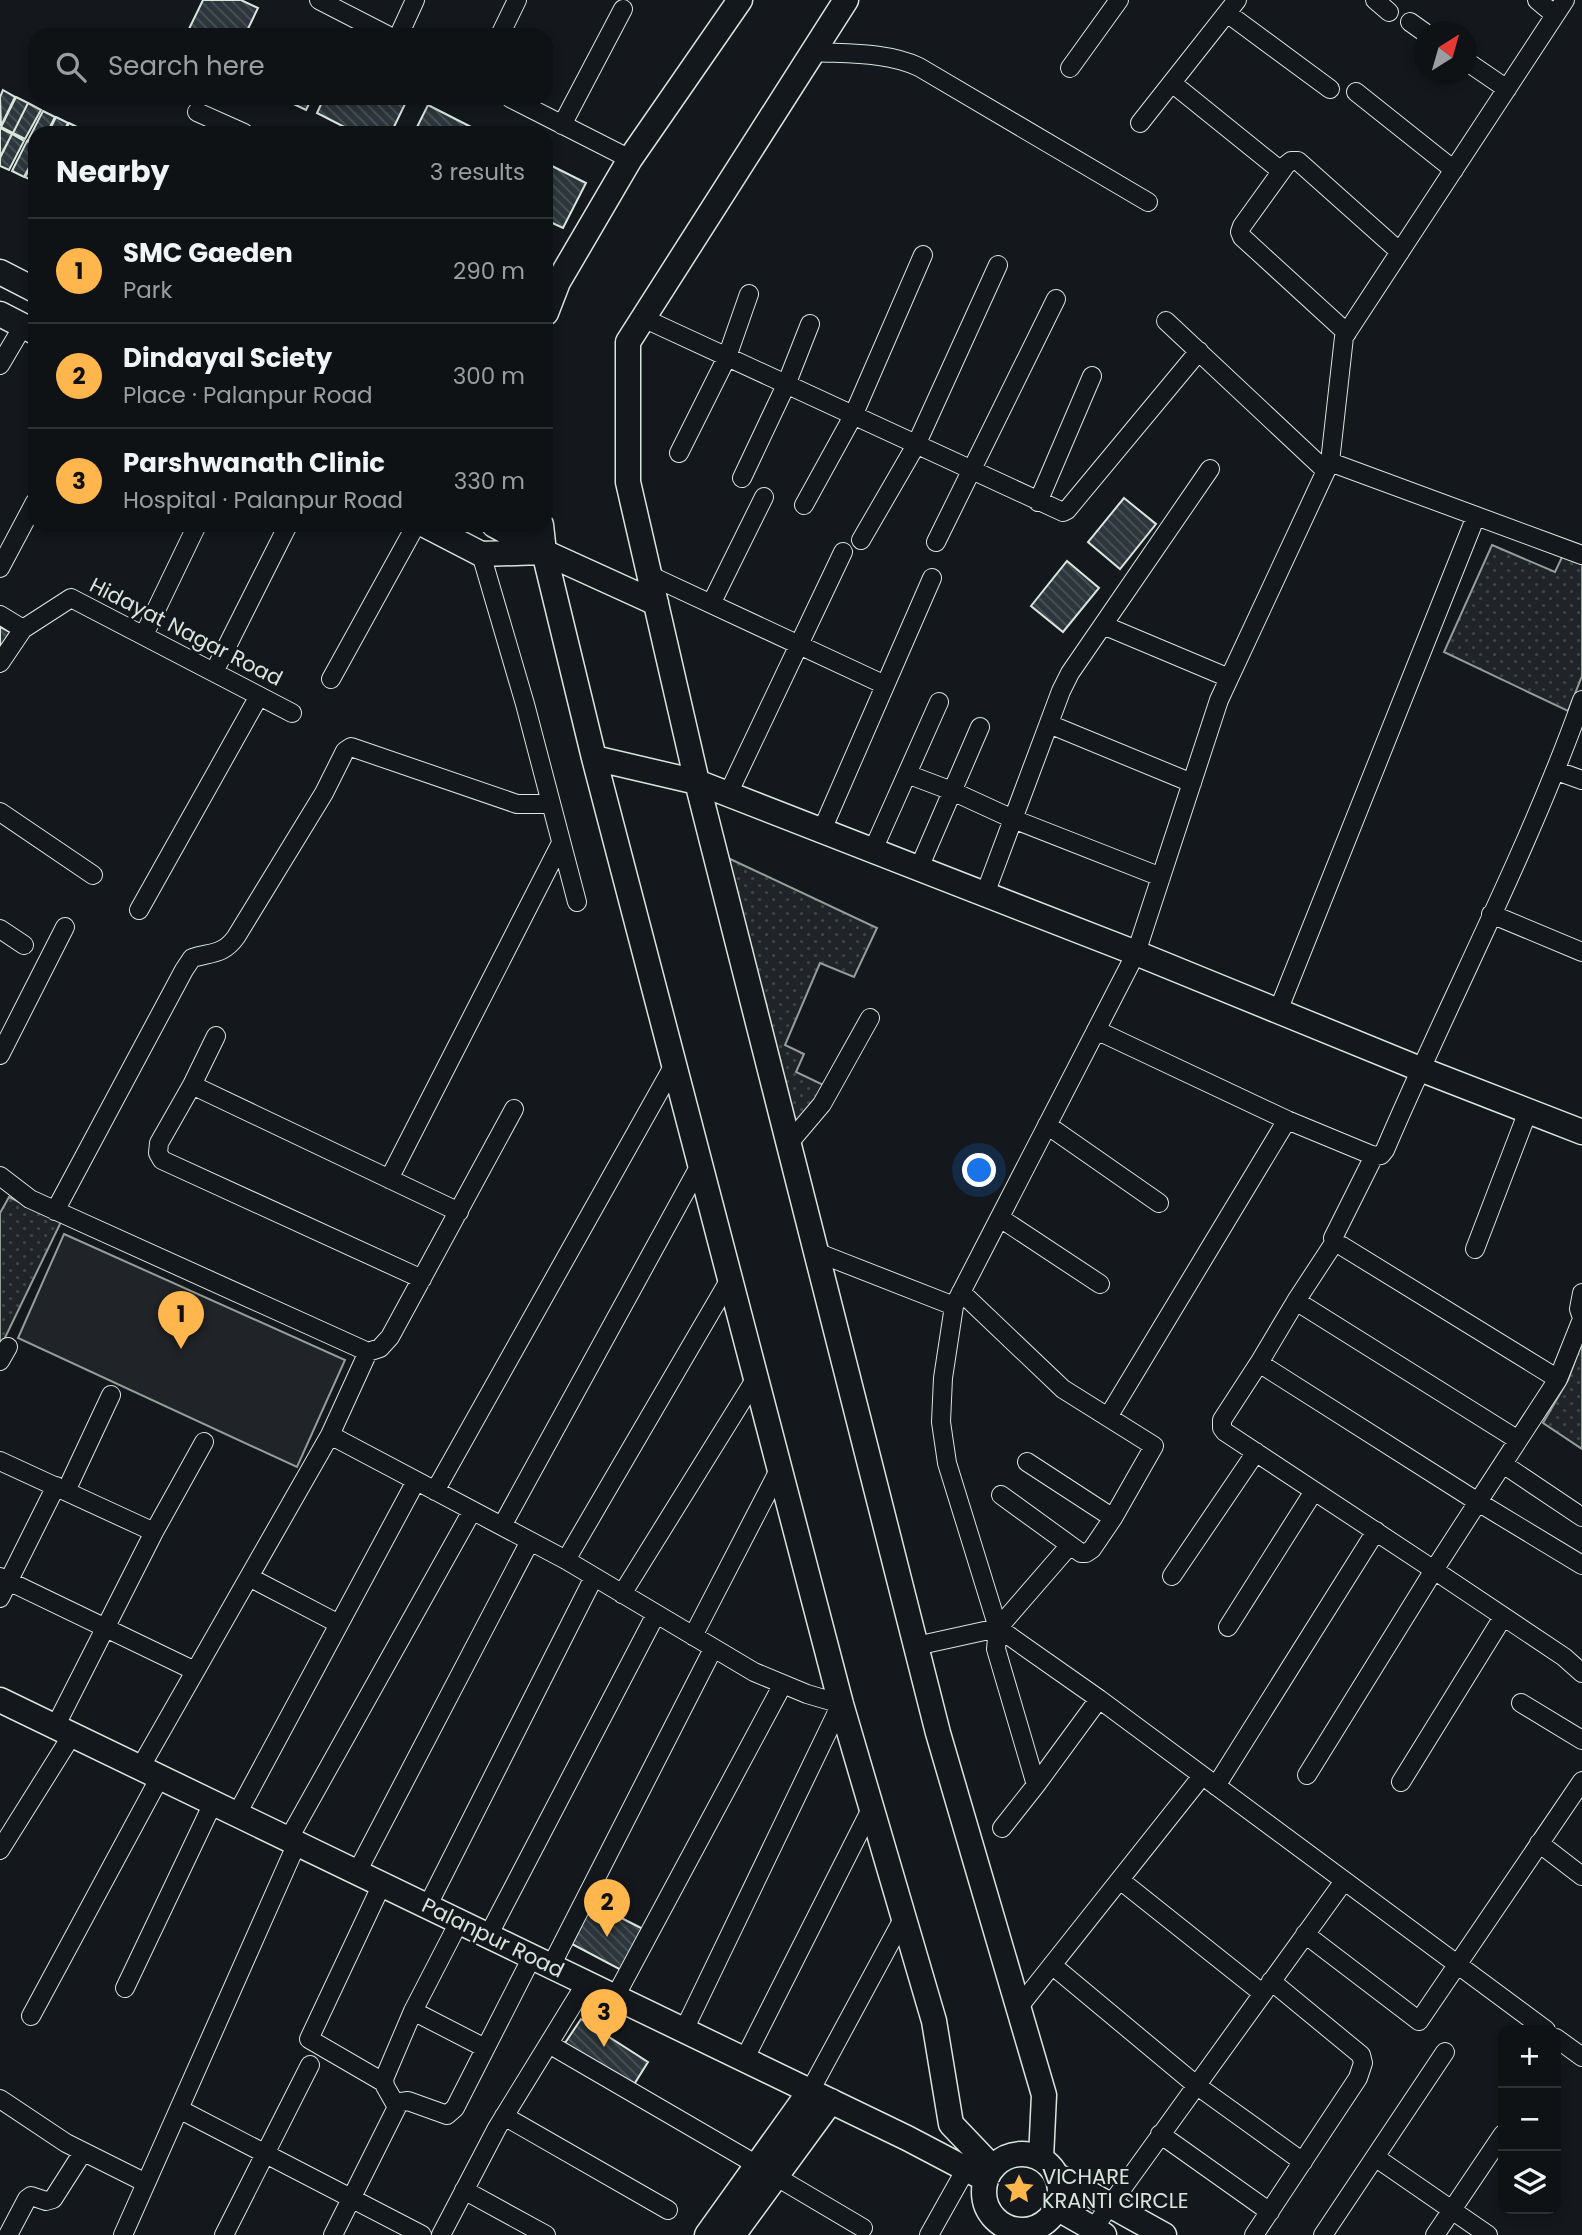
<!DOCTYPE html>
<meta charset="utf-8">
<style>
:root{--surface:#0f1215;--page:#1d2022;--text:#f1f3f6;--muted:#9b9ea0;--line:#2f3234;--accent:#ffb74d}
body{margin:0;font-family:Poppins,sans-serif;background:var(--page);color:var(--text)}
.controls{position:absolute;right:21px;bottom:21px;display:grid;overflow:hidden;border-radius:14px;box-shadow:0 4px 10px #0003}
.controls button{width:63px;height:63px;display:grid;place-items:center;padding:0;border:0;border-bottom:2px solid var(--line);background:var(--surface);color:var(--text);font:35px sans-serif}
.compass{position:absolute;left:1414px;top:21px;width:63px;height:63px;border-radius:50%;background:var(--surface);box-shadow:0 4px 10px #0003;rotate:37deg}
.you{position:absolute;left:980px;top:1171px;width:24px;height:24px;margin:-18px;border:5px solid #fff;border-radius:50%;background:#1a73e8;box-shadow:0 0 0 10px #1a73e833}
.badge{display:grid;place-items:center;width:46px;height:46px;border-radius:50%;background:var(--accent);color:#111;font-size:23px;font-weight:700}
.pin{position:absolute;translate:-50% -58px;filter:drop-shadow(0 2px 4px #0008)}
.pin::after{content:'';position:absolute;top:37px;width:24px;height:21px;background:inherit;clip-path:polygon(0 0,100% 0,50% 100%)}
.list{margin:0;padding:0;list-style:none}
h2{display:flex;justify-content:space-between;align-items:center;height:91px;margin:0;padding:0 28px;font-size:30px}
h2 small{font-size:23px;font-weight:400;color:var(--muted)}
.list li{display:grid;grid-template-columns:46px 1fr auto;gap:21px;align-items:center;box-sizing:border-box;height:105px;padding:0 28px;border-top:2px solid var(--line)}
.list b{display:block;font-size:26px;white-space:nowrap}
.list p{margin:0;font-size:23px;white-space:nowrap;color:var(--muted)}
.list em{font-size:23px;font-style:normal;color:var(--muted)}
.icon{flex:none;width:38px;height:38px;fill:none;stroke:currentColor;stroke-width:2;stroke-linecap:round;stroke-linejoin:round}
.map{position:relative;flex:none;width:1582px;height:2235px;overflow:hidden}
.search{position:absolute;background:var(--surface);box-shadow:0 4px 10px #0003;left:28px;top:28px;width:525px;height:77px;display:flex;align-items:center;gap:18px;box-sizing:border-box;padding:0 24px;border-radius:21px;color:var(--muted);font-size:26px}
.panel{position:absolute;background:var(--surface);box-shadow:0 4px 10px #0003;left:28px;top:126px;width:525px;height:406px;border-radius:21px}
.map>svg:first-child{display:block}
</style>
<div class="map">
<svg width="1582" height="2235" viewBox="0 0 1582 2235">
<defs>
<pattern id="grass-dots" width="8" height="8" patternUnits="userSpaceOnUse" patternTransform="scale(1.75)"><rect width="8" height="8" fill="#202428"/><path d="M2 2h.1M6 6h.1" fill="none" stroke="#404447" stroke-width="1.8" stroke-linecap="round"/></pattern>
<pattern id="building-back-hatch" width="6" height="6" patternUnits="userSpaceOnUse" patternTransform="scale(1.75)"><rect width="6" height="6" fill="#2c363c"/><path d="M-1 5l2 2M0 0l6 6M5-1l2 2" fill="none" stroke="#4a5358"/></pattern>
</defs>
<rect width="100%" height="100%" fill="#14181c"/>
<path fill="url(#grass-dots)" stroke="#939e99" stroke-width="2" d="M1492 545 1555 572 1564 553 1582 560V676L1568 711 1444 652Z
M728 858 877 928 854 977 820 963 785 1045 804 1054 796 1072 830 1088 792 1137Z
M9 1197 61 1222 0 1348V1213Z
M1582 1342V1449L1543 1423 1568 1380Z"/>
<path fill="#202428" stroke="#939e99" stroke-width="2" d="M64 1234 345 1360 297 1467 18 1338Z"/>
<path fill="url(#building-back-hatch)" stroke="#d8e6dc" stroke-width="2" d="M203 0H241L258 8 245 35H186Z
M3 90 15 97 1 126 0 97Z
M16 97 28 103 13 133 1 127Z
M281 98H312L306 110Z
M324 98H403L407 100 391 133H356L317 113Z
M28 103 41 110 25 139 13 133Z
M428 105 479 131 478 133H414Z
M43 111 55 117 47 133H35V144L28 140Z
M56 117 68 123 63 133H48Z
M69 123 81 129 79 133H64Z
M0 128 12 134 0 157Z
M12 134 24 141 9 170 0 166V158Z
M27 141 35 145V156L24 177 12 171Z
M35 158V182L25 177Z
M546 163 586 183 563 228 546 220Z
M1124 498 1156 524 1120 569 1088 542Z
M1067 561 1099 588 1063 632 1031 606Z
M0 627 10 632 0 648Z
M592 1903 643 1929 621 1970 572 1944Z
M581 2019 648 2062 633 2086 565 2043Z"/>
<g fill="none" stroke-linecap="round" stroke-linejoin="round">
<defs>
<path id="street" d="M319 0 387 35
M1375 0 1389 12
M1537 0 1555 15
M1227 13 1330 89
M1410 22 1424 32
M399 35 415 0
M500 35 517 0
M813 52C849 54 887 52 919 67L1148 202
M1466 61 1507 89
M1070 68 1119 0
M1172 83 1281 171
M1356 92 1454 170
M510 98 630 159
M197 112 244 133
M1140 123 1237 0
M562 125 623 9
M643 318 1063 512 1067 510 1199 351
M1166 321 1326 471
M1347 333 1242 237 1240 232 1242 226 1286 165 1291 161H1298L1400 252
M0 365 23 326
M679 453 727 357 749 294
M1330 462 1582 555
M742 478 786 385 810 324
M1038 502 1092 376
M804 505 853 416 923 255
M861 540 916 445 998 265
M936 542 1056 299
M481 554 525 704 577 902
M0 568 35 502
M649 575 885 685
M711 604 764 497
M0 615 23 629
M1103 625 1229 678
M144 635 197 525
M0 663 23 629 71 598 292 713
M214 672 288 525
M331 679 416 525
M1049 724 1192 783
M1557 771 1582 780
M907 774 952 791 1013 819 1161 877
M728 794 843 552
M0 812 93 875
M822 830 932 578
M873 850 939 702
M919 868 980 727
M985 894 1061 691 1070 673 1210 469
M139 910 259 696
M1491 914 1582 952
M0 929 24 945
M1278 1011 1476 516
M1096 1030 1287 1120 1108 1417
M216 1036 192 1085 159 1143 158 1153 162 1160 422 1279
M0 1055 65 927
M192 1085 459 1212
M1287 1120 1374 1156 1381 1155 1385 1150C1449 1000 1527 854 1582 700
M1047 1125 1159 1203
M789 1143 822 1104 870 1018
M0 1176 30 1199 368 1352 330 1435 566 1560 754 1672 807 1694 841 1704 684 2030
M389 1179 561 843
M55 1211 184 970 192 958C212 952 223 955 236 937L324 793 345 751 351 747 517 804H551
M1000 1218 1100 1284
M1333 1238 1374 1156
M1475 1249 1528 1111
M816 1252 954 1306
M961 1292 1063 1389 1154 1446 1113 1518 1027 1462
M1582 1293 1579 1309 1582 1318
M1296 1301 1332 1246 1336 1244 1342 1246 1558 1379C1517 1442 1475 1506 1434 1570L1225 1432 1222 1428V1420L1259 1363 1478 1502 1582 1565
M368 1352 380 1348 390 1337 514 1109
M0 1361 8 1347
M1259 1363 1296 1301 1518 1440
M1558 1379 1582 1319
M0 1461 154 1532
M1503 1464 1582 1517
M66 1491 111 1395
M435 1491 674 1065
M1001 1495 1081 1553H1086L1092 1549 1113 1518
M502 1526 700 1165
M566 1560 730 1279
M1172 1576 1256 1452
M0 1577 195 1671
M249 1577 339 1624
M622 1594 756 1378
M0 1598 56 1486
M1228 1627 1314 1491
M693 1636 779 1470
M916 1646 998 1628
M1521 1703 1582 1740
M55 1727 154 1532 204 1442
M140 1768 330 1435
M1307 1775 1434 1570 1564 1657 1582 1673
M1401 1782 1503 1617
M1036 1785 1099 1699
M1216 1786 1376 1531
M237 1814 416 1481
M1002 1828 1036 1785 996 1649 998 1628 1070 1545
M288 1840 472 1511
M1539 1843 1582 1876
M0 1850 72 1735
M357 1872 530 1541
M1120 1880 1262 1993
M382 1884 309 2039 383 2082
M427 1907 594 1577
M1305 1934 1419 2021 1582 1781
M488 1936 656 1614
M1052 1965 1196 2085 1303 2162
M551 1966 713 1649
M125 1988 213 1803
M615 1997 783 1684
M1018 2008 1202 1776
M413 2011 485 2048
M31 2016 160 1777
M1546 2030 1099 1699 998 1628 947 1463 941 1422 943 1378 954 1306 1136 953 1219 700 1330 462 1344 337 1565 0
M1556 2038 1582 2057
M549 2044 757 2165
M744 2060 871 1809
M810 2091 903 1919
M0 2099 66 2143 146 2183
M397 2107 385 2086 384 2079 413 2011 459 1922
M179 2109 422 2235
M504 2116 668 2210
M1160 2134 1270 2212
M1375 2157 1488 2235
M775 2176 863 2228
M464 2190 546 2235
M1093 2229 1344 1881
M8 2235 27 2199 31 2196 46 2201 53 2199 83 2152
M123 2235 297 1843
M224 2235 310 2065
M333 2235 397 2107 401 2102 408 2101 447 2115 455 2108 532 1957
M441 2235 497 2128 586 1983
M929 2235 966 2169
M1254 2235 1358 2078 1363 2063 1361 2055 1271 1981
M1323 2235 1445 2052
M1435 2235 1503 2134"/>
<path id="secondary" d="M846 0 628 342V482L697 782 938 1733 1044 2095 1041 2158
M0 272 35 290
M546 313 558 282 630 159 740 0
M0 314 35 332
M425 525 481 554 543 552
M494 525 544 552 656 603
M541 525 544 552 594 758 841 1704 934 2021 951 2124 992 2167
M594 758 697 782 1136 953 1420 1069 1582 1132
M0 1700 907 2138 985 2179
M984 2192a38 38 0 1 1 76 0a38 38 0 1 1-76 0Z
M1056 2175 1164 2235
M1057 2208 1104 2235
M707 2235 810 2091
M733 2235 831 2101"/>
</defs>
<use href="#street" stroke="#d8e6dc" stroke-width="20"/>
<use href="#secondary" stroke="#d8e6dc" stroke-width="27"/>
<use href="#street" stroke="#14181c" stroke-width="18"/>
<use href="#secondary" stroke="#14181c" stroke-width="24"/>
</g>
<defs>
<symbol id="sight-bare" viewBox="-9 -9 18 18"><path d="M0-6L1.8-2.2L6-1.7L2.9 1.2L3.7 5.4L0 3.3L-3.7 5.4L-2.9 1.2L-6-1.7L-1.8-2.2Z" fill="#ffb74d" stroke="#14181c" stroke-width="2.5" paint-order="stroke"/></symbol>
</defs>
<g fill-rule="evenodd">
<use href="#sight-bare" x="997" y="2167" width="44" height="44"/>
</g>
<g text-anchor="middle" stroke-width="5" stroke-linejoin="round" paint-order="stroke">
<g font-size="21" fill="#d8e6dc" stroke="#14181c">
<text transform="translate(186 632) rotate(27)" y="7">Hidayat Nagar Road</text>
<text transform="translate(493 1938) rotate(26)" y="7">Palanpur Road</text>
</g>
<g font-size="21" fill="#d8e6dc" stroke="#14181c" text-anchor="start">
<text x="1042" y="2184">VICHARE<tspan x="1042" dy="24">KRANTI CIRCLE</tspan></text>
</g>
</g>
</svg>
<div class="controls">
<button>+</button>
<button>−</button>
<button><svg class="icon" aria-label="layers" viewBox="0 0 24 24"><path d="M12 4l9 5-9 5-9-5zM3 14l9 5 9-5"/></svg></button>
</div>
<svg class="compass" viewBox="-18 -18 36 36"><path d="M0-13l5 13h-10z" fill="#e53935"/><path d="M0 13l5-13h-10z" fill="#9b9ea0"/></svg>
<div class="you"></div>
<div class="pin badge" style="left:181px;top:1349px">1</div>
<div class="pin badge" style="left:607px;top:1937px">2</div>
<div class="pin badge" style="left:604px;top:2047px">3</div>
<div class="search"><svg class="icon" aria-label="search" viewBox="0 0 24 24"><circle cx="10" cy="10" r="6"/><path d="M15 15l6 6"/></svg>Search here</div>
<section class="panel">
<h2>Nearby<small>3 results</small></h2>
<ul class="list">
<li><span class="badge">1</span><div><b>SMC Gaeden</b><p>Park</p></div><em>290 m</em></li>
<li><span class="badge">2</span><div><b>Dindayal Sciety</b><p>Place · Palanpur Road</p></div><em>300 m</em></li>
<li><span class="badge">3</span><div><b>Parshwanath Clinic</b><p>Hospital · Palanpur Road</p></div><em>330 m</em></li>
</ul>
</section>
</div>
